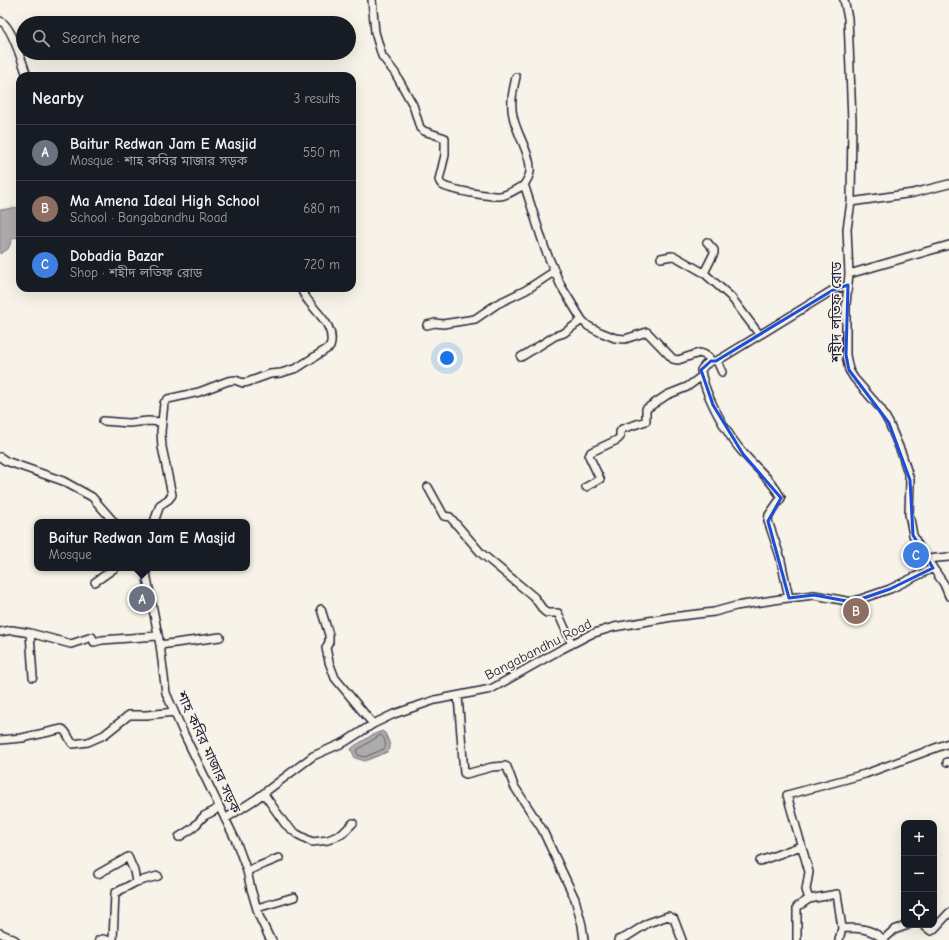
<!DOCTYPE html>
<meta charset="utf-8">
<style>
:root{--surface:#171b24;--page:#20242c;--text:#f1f3f6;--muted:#9ea1a6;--line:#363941;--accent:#1f6fb2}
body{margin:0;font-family:"Comic Neue","Noto Sans Bengali",sans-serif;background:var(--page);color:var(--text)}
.controls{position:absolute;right:12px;bottom:12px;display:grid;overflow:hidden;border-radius:8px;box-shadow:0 4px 16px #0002}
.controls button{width:36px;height:36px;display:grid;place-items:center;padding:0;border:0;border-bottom:1px solid var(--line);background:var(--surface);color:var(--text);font:20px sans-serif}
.you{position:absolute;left:447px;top:358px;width:14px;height:14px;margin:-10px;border:3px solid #fff;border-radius:50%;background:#1a73e8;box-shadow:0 0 0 6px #1a73e833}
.badge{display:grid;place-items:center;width:26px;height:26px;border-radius:50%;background:var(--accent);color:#fff;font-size:13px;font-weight:700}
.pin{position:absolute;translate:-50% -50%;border:2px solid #fff;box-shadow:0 1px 4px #0006}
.popup{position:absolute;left:34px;top:519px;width:216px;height:52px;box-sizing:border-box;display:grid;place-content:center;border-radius:8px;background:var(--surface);filter:drop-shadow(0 1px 3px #0005);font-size:13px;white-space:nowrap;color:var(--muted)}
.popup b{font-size:15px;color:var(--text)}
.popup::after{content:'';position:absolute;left:50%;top:100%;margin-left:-8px;border:8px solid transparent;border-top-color:var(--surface)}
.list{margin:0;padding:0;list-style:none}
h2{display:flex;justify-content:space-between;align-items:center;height:52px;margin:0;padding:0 16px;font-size:17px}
h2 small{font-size:13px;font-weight:400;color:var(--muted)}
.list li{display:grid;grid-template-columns:26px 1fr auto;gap:12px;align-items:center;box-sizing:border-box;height:56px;padding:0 16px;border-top:1px solid var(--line)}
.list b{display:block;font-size:15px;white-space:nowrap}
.list p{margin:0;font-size:13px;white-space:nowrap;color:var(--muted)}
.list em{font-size:13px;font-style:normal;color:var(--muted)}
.icon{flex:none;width:22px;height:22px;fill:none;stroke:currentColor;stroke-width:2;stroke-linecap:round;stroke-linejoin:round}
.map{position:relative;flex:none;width:949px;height:940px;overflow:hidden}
.search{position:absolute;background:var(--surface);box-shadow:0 4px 16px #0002;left:16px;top:16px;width:340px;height:44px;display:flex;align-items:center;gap:10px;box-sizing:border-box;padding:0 14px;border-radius:22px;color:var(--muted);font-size:15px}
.panel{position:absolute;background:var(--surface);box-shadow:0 4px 16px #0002;left:16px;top:72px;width:340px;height:220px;border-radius:12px}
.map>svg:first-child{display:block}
</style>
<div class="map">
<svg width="949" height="940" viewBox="0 0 949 940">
<rect width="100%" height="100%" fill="#f7f3e8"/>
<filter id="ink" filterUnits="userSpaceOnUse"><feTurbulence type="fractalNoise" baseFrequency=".025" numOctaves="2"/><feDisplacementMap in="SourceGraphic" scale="8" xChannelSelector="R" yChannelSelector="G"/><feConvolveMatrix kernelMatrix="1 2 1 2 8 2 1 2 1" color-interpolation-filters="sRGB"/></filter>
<g filter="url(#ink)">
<path fill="#aeabad" stroke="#76747f" d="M20 207V237L13 238 8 249 0 254V210Z
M382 731 385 733 390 744V749L387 752 365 761 355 758 351 749 353 747 372 735Z"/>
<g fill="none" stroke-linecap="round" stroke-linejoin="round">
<path stroke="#5a5969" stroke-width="1" d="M381 735C385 738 387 745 384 749L365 757 358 755 356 751 357 750Z"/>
<defs>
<path id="minor" d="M372 0 375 32 382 56 395 73 413 105 420 128 424 131 445 138V155L439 180C440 183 440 183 442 185 450 190 491 197 500 196 509 195 515 189 523 186L525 187 545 249 561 286 582 320 588 326 600 332 615 338 625 339 647 332 673 359 678 360 699 353C704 354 709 356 711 361L705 365 701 370C704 394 728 437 745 455 757 469 773 481 781 498L769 515 768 521 780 556 789 598
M844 0 848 18 852 121 851 202 847 229 849 274 846 304V355L849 370 854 378 881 409 889 423 902 454 910 480 909 514 913 535 920 549 944 584 949 596
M0 21C11 24 23 64 27 76
M516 77C513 90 510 103 513 116 516 133 532 156 530 172 529 178 526 182 523 186
M851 202 913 193 949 184
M707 242 714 250V253L704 273 731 297 759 334
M661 258 672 256 676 257 704 273
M849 274 949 245
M427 325 435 323 443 324 475 319 497 304 526 290 555 271
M521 357 555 336 564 333 582 320
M711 361H716L722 358 833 290 848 285
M717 361 722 372
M103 421 129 423 148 421 162 422
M0 457 6 461 63 481 92 497 114 522
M428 487 444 516 450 517 481 553 534 597 544 611 547 613H558L572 644
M586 487 600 479 589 456 591 452 617 440 620 437V432L622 429 646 421V409L667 395 687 387 702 376
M154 522 160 505 169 499 172 495 162 447 161 432 164 403 168 399 199 392 228 381 235 380 243 383 248 382 270 374 281 373 297 368 330 347C338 322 306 307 301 288
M926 559 949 557
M145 568 160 645 166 693 184 734 236 841 247 871 251 889 259 916 269 937 272 940
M95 582 115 568
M321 609 329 635V642L326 648 329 662 335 678 373 724
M0 632 12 630 30 633 71 644 92 637 94 642 102 640 157 636
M30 633 33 677
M160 645 220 637
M458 696 464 773 466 774 492 767 505 766 507 767 514 786 542 829 575 899 582 925 584 940
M0 740 22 738 62 729C67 731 69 740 73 744L88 742 104 735 129 715H147L174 712
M947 762H949
M264 794 285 824 297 834 312 842 328 840 342 834 353 823
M225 819 256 799 313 756 345 742 373 724 394 714 435 700 491 689 560 650 591 634 614 627 672 617 714 612 736 606 780 599 814 595 852 602 890 589 933 568
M179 837 193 828 204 816 214 811 219 806
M760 861 801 846
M247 871 279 858
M98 874 128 857 134 871 136 882
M257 908 294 897
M923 925 931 931 933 930 949 913
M0 933 15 940
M883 939C870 928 859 928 842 928L837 894 809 899 806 890 809 872 787 795 865 774 949 743
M99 940 103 939 107 940
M113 940 115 893 136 882 158 876
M618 940 626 937 648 923 668 916 674 919 682 940
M797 940V907L809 899
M839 940 842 928
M883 940 894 930 908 925"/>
</defs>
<use href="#minor" stroke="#22223b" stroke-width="10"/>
<use href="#minor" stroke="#f7f3e8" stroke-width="7"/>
</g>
</g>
<path fill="none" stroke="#1d4ed8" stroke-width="3" stroke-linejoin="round" d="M848 285 846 355 849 370 889 423 910 480 913 535 933 568 890 589 852 602 814 595 789 598 768 521 781 498 743 454 713 405 701 370 711 361H716L833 290Z"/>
<g text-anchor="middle" stroke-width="3.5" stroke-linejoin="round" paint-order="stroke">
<g font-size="14" fill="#22223b" stroke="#f7f3e8">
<text transform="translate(836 312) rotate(-90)" y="5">শহীদ লতিফ রোড</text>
<text transform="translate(538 649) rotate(-27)" y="5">Bangabandhu Road</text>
<text transform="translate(209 752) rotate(65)" y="5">শাহ কবির মাজার সড়ক</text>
</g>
</g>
</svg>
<div class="controls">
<button>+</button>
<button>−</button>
<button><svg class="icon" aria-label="locate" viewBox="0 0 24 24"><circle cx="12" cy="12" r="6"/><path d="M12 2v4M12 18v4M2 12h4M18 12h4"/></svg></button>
</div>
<div class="you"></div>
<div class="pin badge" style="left:142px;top:599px;background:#6b7280">A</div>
<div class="popup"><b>Baitur Redwan Jam E Masjid</b>Mosque</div>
<div class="pin badge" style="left:856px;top:611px;background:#8d6e63">B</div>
<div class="pin badge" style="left:916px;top:555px;background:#3f7fe0">C</div>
<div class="search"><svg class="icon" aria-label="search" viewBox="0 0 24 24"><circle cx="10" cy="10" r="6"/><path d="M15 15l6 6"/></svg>Search here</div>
<section class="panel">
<h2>Nearby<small>3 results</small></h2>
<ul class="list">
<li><span class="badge" style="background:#6b7280">A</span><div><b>Baitur Redwan Jam E Masjid</b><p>Mosque · শাহ কবির মাজার সড়ক</p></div><em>550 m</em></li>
<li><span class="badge" style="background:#8d6e63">B</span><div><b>Ma Amena Ideal High School</b><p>School · Bangabandhu Road</p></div><em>680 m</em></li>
<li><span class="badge" style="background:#3f7fe0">C</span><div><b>Dobadia Bazar</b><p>Shop · শহীদ লতিফ রোড</p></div><em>720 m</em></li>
</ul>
</section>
</div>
